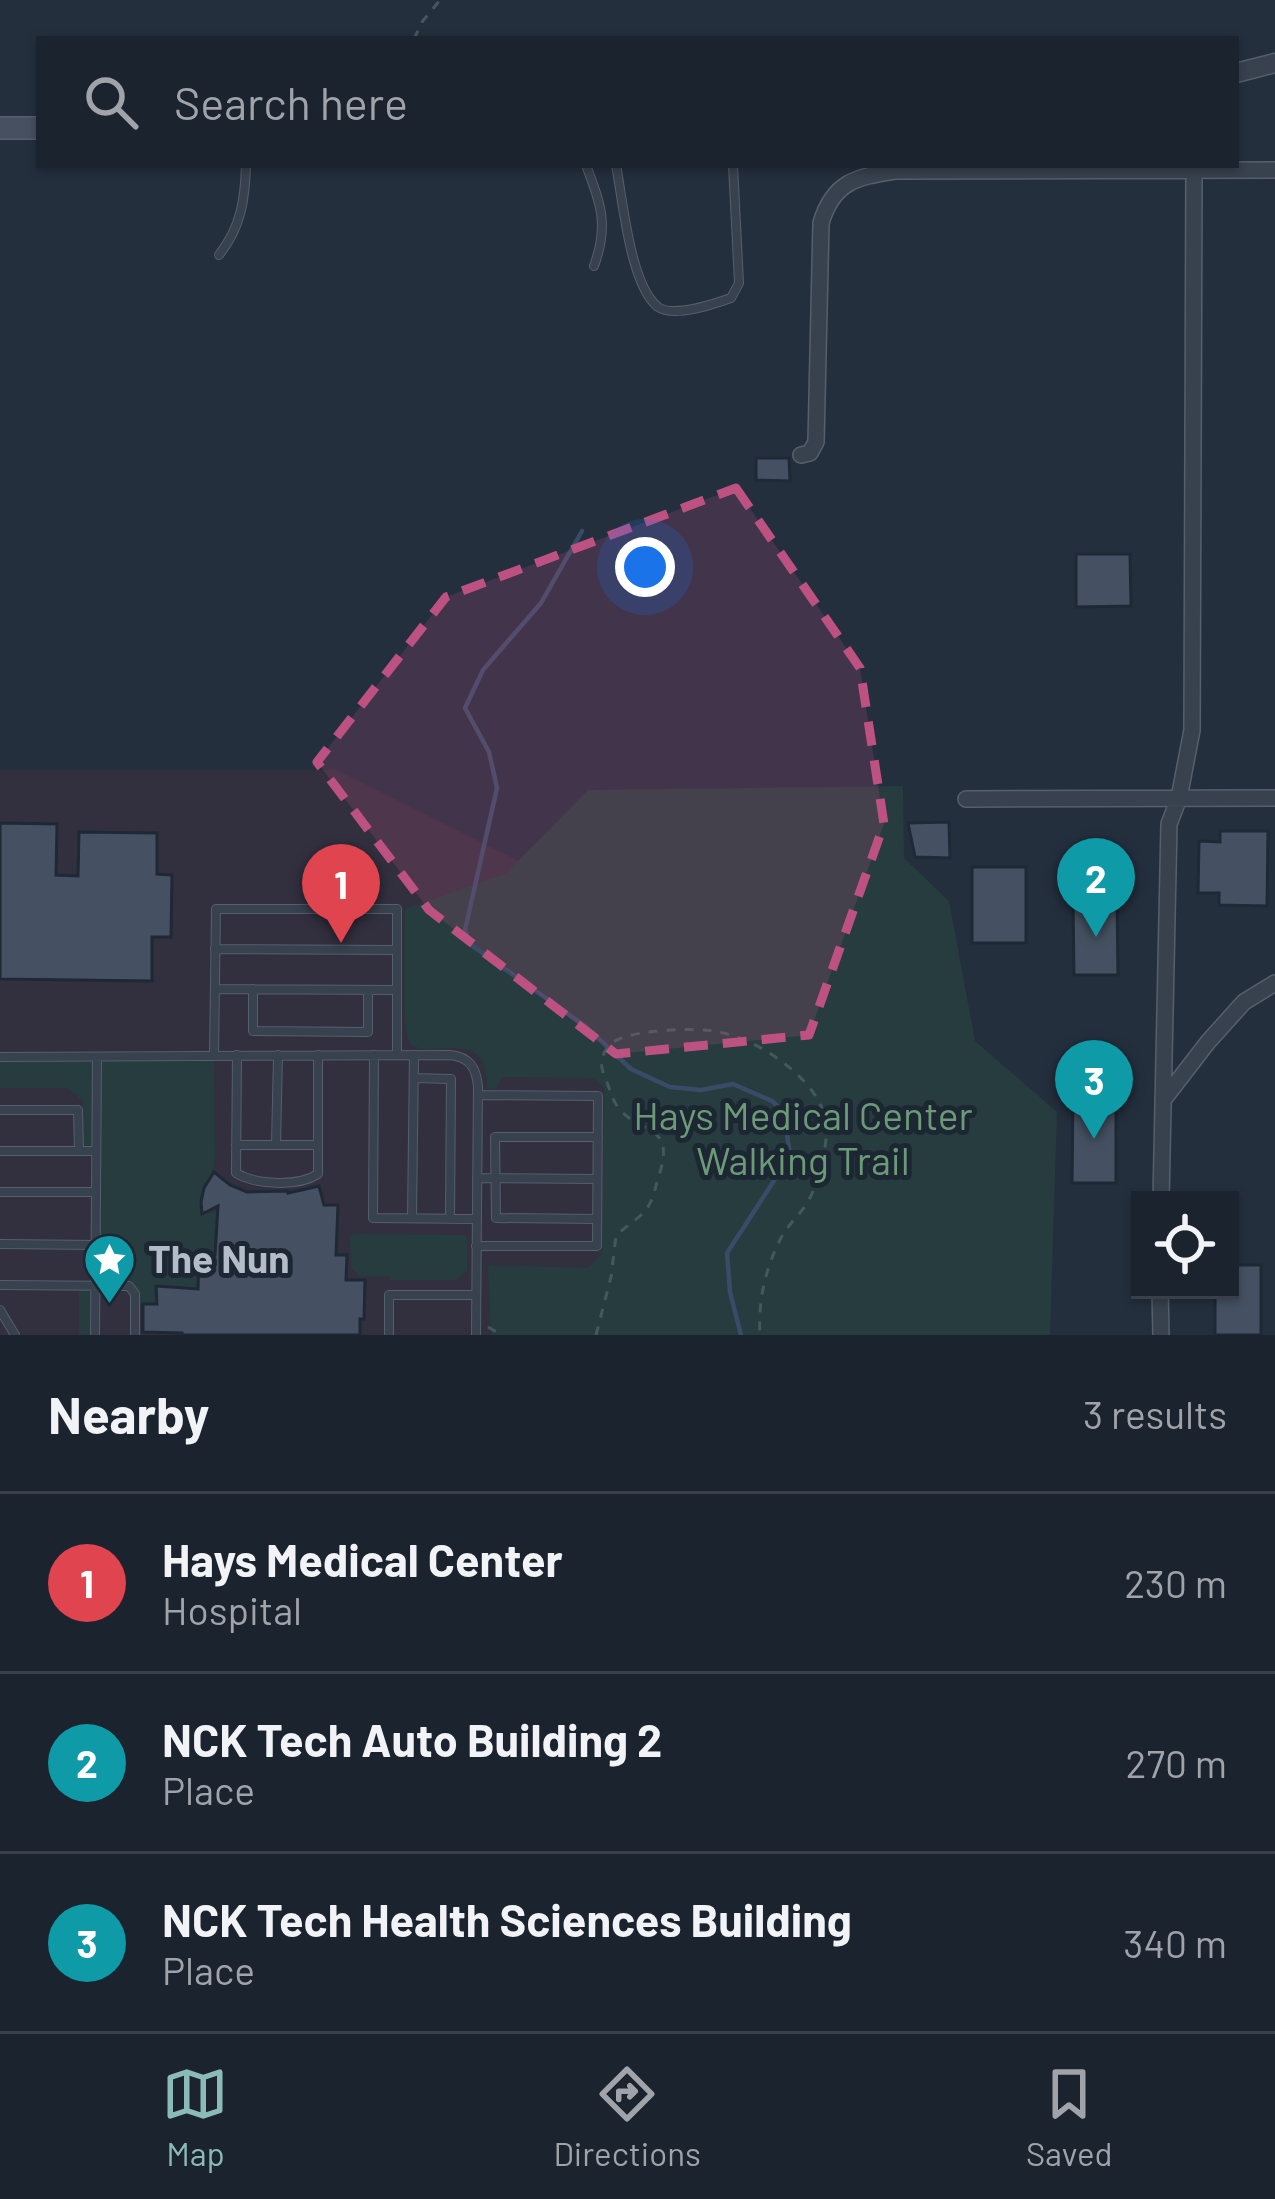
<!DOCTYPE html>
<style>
:root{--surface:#1b232e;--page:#242b36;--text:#f1f3f6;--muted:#a0a4aa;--line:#39404a;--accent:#8bbbb9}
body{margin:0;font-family:Barlow,sans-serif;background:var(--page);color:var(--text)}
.controls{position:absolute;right:36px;bottom:36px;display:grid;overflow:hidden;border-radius:0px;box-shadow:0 3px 9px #0004}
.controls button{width:108px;height:108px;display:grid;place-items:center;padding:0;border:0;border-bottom:3px solid var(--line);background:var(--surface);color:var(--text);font:60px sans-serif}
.you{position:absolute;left:645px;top:567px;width:42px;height:42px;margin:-30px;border:9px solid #fff;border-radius:50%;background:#1a73e8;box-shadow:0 0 0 18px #1a73e833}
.badge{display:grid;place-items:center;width:78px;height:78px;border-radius:50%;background:var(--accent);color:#fff;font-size:39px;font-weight:700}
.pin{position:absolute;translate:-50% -99px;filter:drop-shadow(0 3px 6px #0008)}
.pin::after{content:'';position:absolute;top:63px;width:42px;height:36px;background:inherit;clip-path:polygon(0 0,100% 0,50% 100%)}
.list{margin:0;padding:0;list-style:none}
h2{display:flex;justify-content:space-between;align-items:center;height:156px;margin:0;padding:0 48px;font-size:51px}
h2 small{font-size:39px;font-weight:400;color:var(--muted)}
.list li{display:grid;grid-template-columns:78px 1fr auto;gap:36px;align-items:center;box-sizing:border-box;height:180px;padding:0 48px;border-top:3px solid var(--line)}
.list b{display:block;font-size:45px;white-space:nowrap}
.list p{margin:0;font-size:39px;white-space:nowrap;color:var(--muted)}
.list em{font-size:39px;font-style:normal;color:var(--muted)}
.icon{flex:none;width:66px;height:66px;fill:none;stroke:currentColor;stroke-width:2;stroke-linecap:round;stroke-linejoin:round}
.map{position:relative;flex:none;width:1275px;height:1335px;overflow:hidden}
.search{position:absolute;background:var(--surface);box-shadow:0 3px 9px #0004;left:36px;right:36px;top:36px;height:132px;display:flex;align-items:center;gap:30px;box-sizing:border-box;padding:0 42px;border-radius:0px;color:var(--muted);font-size:45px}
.sheet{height:696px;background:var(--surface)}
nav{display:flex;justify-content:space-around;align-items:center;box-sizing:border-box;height:168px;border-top:3px solid var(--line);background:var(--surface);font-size:33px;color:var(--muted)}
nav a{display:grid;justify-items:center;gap:6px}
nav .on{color:var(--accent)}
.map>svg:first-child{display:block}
</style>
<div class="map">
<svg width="1275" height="1335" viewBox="0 0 1275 1335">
<rect width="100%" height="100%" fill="#242f3e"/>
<path fill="#32303f" d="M0 770H337L1027 1116V1335H0Z"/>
<path fill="#263c3f" d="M903 786 904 858 949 901 975 1041 1057 1112 1050 1335H491L488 1265 588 1268 602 1254 604 1088 593 1078 502 1077 496 1089H488C486 1081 487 1069 482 1061 466 1035 425 1059 410 1043 401 1034 405 928 405 909L506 873 588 790Z
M214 1055 215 1159C213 1179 200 1192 202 1213L218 1212 215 1254 199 1255 223 1289H176L175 1286H157V1304H135L133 1287 96 1285 95 1335H79V1285H94L96 1152 82 1151 83 1101 67 1088H0V1057Z
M353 1234 464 1235 468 1239 467 1270 456 1280H390V1276H359L351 1267 350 1239Z"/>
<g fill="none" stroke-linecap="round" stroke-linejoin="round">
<path stroke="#394c67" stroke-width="4.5" d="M582 531 541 603 483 670 465 708 489 752 497 788 465 930 471 945 585 1026 631 1069 670 1087 701 1090 733 1084 772 1101 784 1112 790 1156 727 1253 730 1292 741 1335"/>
</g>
<path fill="#455162" stroke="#1f2835" stroke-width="3" d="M756 458H789L790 481 756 480Z
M1076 554H1130L1131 606 1076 607Z
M949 822 950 858 915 857 908 823Z
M0 823 57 824 56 875 78 876 79 832 157 833V874L172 875 171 937H152V981L0 979Z
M1220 831H1268L1267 906 1219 905V893H1198L1199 841 1220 842Z
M972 867H1026V943H972Z
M1117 899 1118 975H1074L1073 900Z
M1073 1094H1116V1183H1072Z
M214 1172 230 1185 247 1192 288 1191V1193L319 1186 324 1205H338L336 1255H347L346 1280H365L364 1319H360V1335H182V1333L143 1332V1304H157L156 1286 198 1289 199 1255H215L218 1206 202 1214 201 1202 204 1188Z
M1230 1265H1261V1335H1215V1290H1230Z"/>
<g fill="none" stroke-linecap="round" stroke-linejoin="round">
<defs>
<path id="service" d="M586 165C601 205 609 225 594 266
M616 165C623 201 630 285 658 307 674 318 714 304 731 298L739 283 733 165
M219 255C241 227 245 200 246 165
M215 949 397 950
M215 989 397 990
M253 989V1031L368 1032V990
M214 1055 216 909H397V1055
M237 1055 236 1173C256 1185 298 1187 318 1174V1055
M374 1055 373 1218 477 1219
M0 1057 450 1055C469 1057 476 1067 478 1086L476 1335
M414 1078 451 1079 450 1219
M0 1110H78L79 1151
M236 1145H318
M276 1145 278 1055
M0 1151H96
M477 1178 597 1179
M0 1192H96
M412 1218 414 1055
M597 1219 496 1218 495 1137H598
M0 1244 95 1245
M476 1246H597L598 1096 478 1095
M0 1285 129 1286 135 1294V1335
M0 1310 15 1335
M95 1335 97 1058
M389 1335V1295H476"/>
<path id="minor" d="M801 455 810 453 816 442 821 223C833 182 856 177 895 171L1275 170
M966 799 1275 798
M1164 1099 1208 1042 1244 1002 1275 983
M1161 1200 1169 824 1179 798 1192 730 1194 170
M1160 1290 1161 1335"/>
<path id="tertiary" d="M1236 73 1275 63"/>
<path id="secondary" d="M0 128H39"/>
</defs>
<use href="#service" stroke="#565f6c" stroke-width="10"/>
<use href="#minor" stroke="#565f6c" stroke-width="18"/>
<use href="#tertiary" stroke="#565f6c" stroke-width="21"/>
<use href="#secondary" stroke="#565f6c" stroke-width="24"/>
<path stroke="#44595c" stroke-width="3" stroke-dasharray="9 9" stroke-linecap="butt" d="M414 39 422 22 440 0
M488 1327 502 1335
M596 1335 611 1277 616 1236C626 1225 642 1218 649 1205 654 1197 655 1188 658 1179 676 1124 646 1137 620 1110 614 1103 611 1094 608 1085 605 1077 600 1068 602 1059 604 1050 611 1042 619 1039 638 1030 697 1027 719 1032 758 1039 820 1080 826 1122 829 1144 817 1192 803 1209 795 1219 787 1227 781 1238 765 1269 758 1301 760 1335"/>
<use href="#service" stroke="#38414e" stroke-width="8"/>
<use href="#minor" stroke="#38414e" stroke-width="15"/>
<use href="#tertiary" stroke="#38414e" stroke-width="18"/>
<use href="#secondary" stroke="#465061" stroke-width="21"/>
</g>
<path fill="#bd5182" fill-opacity="0.2" stroke="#bd5182" stroke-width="9" stroke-dasharray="24 15" stroke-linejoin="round" d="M736 488 860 668 884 824 809 1035 616 1054 429 910 317 762 446 597Z"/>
<defs>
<symbol id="sight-pin" viewBox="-11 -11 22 30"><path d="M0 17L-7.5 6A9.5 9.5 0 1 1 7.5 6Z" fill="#0f9aa8" stroke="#1d2633"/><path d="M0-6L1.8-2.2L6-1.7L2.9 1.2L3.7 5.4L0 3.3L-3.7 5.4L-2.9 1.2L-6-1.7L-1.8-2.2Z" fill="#fff"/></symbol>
</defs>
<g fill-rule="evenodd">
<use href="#sight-pin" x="80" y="1230" width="59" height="81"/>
</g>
<g text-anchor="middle" stroke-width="10" stroke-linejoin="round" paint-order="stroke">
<g font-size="39" fill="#6b9a76" stroke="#1d2633">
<text x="803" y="1130">Hays Medical Center<tspan x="803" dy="45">Walking Trail</tspan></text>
</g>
<g font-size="39" font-weight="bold" fill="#b4bcc9" stroke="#1d2633" text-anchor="start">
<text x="148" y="1273">The Nun</text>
</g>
</g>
</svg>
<div class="controls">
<button><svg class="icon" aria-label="locate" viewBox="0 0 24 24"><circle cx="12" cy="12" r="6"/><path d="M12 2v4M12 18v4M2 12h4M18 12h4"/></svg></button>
</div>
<div class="you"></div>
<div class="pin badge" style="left:341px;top:943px;background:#e0444e">1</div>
<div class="pin badge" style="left:1096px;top:937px;background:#0f9aa8">2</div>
<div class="pin badge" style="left:1094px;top:1139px;background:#0f9aa8">3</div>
<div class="search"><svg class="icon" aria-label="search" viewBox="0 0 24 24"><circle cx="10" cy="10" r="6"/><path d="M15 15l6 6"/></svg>Search here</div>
</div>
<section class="sheet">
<h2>Nearby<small>3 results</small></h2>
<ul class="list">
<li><span class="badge" style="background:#e0444e">1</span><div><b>Hays Medical Center</b><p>Hospital</p></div><em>230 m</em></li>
<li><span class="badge" style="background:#0f9aa8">2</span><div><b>NCK Tech Auto Building 2</b><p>Place</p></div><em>270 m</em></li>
<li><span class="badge" style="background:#0f9aa8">3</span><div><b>NCK Tech Health Sciences Building</b><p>Place</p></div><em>340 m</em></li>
</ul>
</section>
<nav>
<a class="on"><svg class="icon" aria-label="map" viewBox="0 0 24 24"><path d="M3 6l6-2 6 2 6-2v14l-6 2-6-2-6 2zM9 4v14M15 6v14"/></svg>Map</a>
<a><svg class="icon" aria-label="directions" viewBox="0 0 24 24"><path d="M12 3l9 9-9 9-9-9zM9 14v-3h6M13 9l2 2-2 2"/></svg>Directions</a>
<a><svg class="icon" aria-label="saved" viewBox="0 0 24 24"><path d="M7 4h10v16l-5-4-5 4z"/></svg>Saved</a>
</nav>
